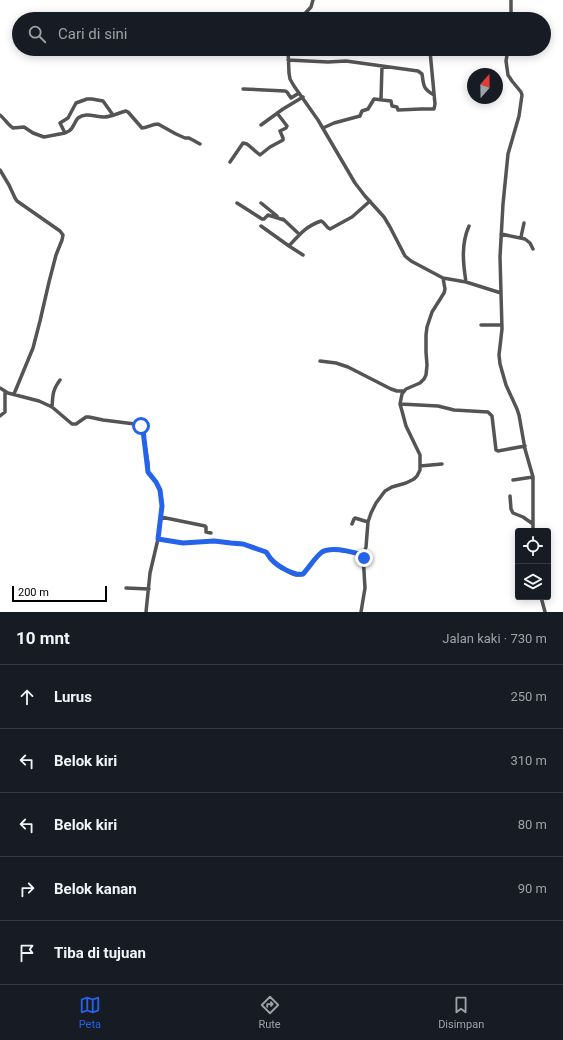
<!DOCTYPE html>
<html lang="id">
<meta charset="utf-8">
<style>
:root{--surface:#171b24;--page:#242831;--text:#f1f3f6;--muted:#9ea1a6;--line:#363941;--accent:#2563eb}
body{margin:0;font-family:Roboto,sans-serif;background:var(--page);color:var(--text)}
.controls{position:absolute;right:12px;bottom:12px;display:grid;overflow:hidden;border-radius:4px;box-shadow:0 2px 10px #0003}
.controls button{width:36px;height:36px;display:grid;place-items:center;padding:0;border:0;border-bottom:1px solid var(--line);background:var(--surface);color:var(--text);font:20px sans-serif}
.compass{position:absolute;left:467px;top:68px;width:36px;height:36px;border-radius:50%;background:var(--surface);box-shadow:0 2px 10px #0003;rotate:20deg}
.scale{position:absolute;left:12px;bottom:10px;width:95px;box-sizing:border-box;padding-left:4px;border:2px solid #000;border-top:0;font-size:11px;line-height:14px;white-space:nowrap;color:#000;-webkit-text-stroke:3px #fff;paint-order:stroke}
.stop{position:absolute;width:12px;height:12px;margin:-9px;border:3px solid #2563eb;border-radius:50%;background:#fff}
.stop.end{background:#2563eb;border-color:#fff;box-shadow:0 1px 4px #0008}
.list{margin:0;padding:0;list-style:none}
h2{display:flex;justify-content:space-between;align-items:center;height:52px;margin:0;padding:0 16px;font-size:17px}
h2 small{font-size:13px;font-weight:400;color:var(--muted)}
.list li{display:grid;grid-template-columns:26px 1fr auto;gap:12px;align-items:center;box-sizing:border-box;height:64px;padding:0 16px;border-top:1px solid var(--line)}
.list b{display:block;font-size:15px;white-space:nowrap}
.list em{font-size:13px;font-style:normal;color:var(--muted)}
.icon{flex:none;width:22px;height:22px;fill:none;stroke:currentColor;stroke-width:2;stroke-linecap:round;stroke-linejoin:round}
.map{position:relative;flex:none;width:563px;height:612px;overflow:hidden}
.search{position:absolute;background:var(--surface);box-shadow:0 2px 10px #0003;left:12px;right:12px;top:12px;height:44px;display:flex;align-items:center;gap:10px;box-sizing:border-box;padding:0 14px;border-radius:22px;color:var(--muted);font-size:15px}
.sheet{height:372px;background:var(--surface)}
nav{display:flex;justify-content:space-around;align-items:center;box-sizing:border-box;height:56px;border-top:1px solid var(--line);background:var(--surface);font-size:11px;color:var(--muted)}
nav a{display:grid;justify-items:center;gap:2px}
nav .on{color:var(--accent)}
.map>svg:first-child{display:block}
</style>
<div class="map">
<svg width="563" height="612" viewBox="0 0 563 612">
<rect width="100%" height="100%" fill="#fff"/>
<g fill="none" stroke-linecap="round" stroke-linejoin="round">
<path stroke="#545454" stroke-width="3.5" d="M300 19 311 7 313 0
M511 19V0
M288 49 289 73 290 79 294 86 318 120 355 183 365 196 384 217 390 227 405 256 411 261 443 278 466 282 501 293
M508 49 506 61 508 75 512 81 521 92 522 95 519 116 508 154 503 204 500 257 502 329 499 355 500 364 506 385 517 409 519 415 525 449 533 477V531
M288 60 328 62 346 61 418 71 422 74C424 85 422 88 434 95
M243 89 285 91 287 92 291 98 299 93
M381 99 382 66
M0 115C5 119 8 125 13 128L24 127 33 133 44 137 65 133 69 131C74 128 74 122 78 118 86 112 95 117 104 117 111 117 118 113 126 111L128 112 142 128C147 128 152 124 158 124L176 134 185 138H189L200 144
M261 125 283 109 303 97
M323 128 334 123 360 116 362 111 368 109 374 99 391 101 392 106 397 107 398 110 421 109H434L435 104 430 51V49
M65 133 60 123 68 118 76 103 87 99H92L103 101 113 115
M230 162 243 143 247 144 260 155 270 147 283 140V138L280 131 286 128 287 126 277 113
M0 170 9 185 15 198 17 201 60 231 63 235 62 240 56 255 49 282 40 321 33 348 14 394
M237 203 262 219H264L268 215 284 220
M261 203 277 216
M283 219 299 234
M261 226 289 246 303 255
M501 234 525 239 530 243 533 249
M521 237 524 223
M289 246C299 235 306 226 321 221 325 222 326 228 330 229L352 217 370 201
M466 282C463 263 461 244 469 226
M481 325H502
M320 361 336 363 348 367 391 389 397 391H404
M0 388 8 393 39 401 52 407 72 424H76L86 417H89L103 420 135 424 141 426 142 428 148 463V473L156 482 158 486 161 494 162 506 158 539 150 573 146 612
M400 404 438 406 454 410 488 412 492 416 496 450 498 451 525 446
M52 407C53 395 52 391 60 380
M0 416 5 412V392
M420 466 442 464
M513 480 533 477
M510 496 511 509 513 513 523 517 533 524
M161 517 205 526 206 527V532L211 533
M352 524 354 519 355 518 368 522
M158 539 183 543 214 541 231 543 243 544 266 552C268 554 269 557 271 559 276 564 290 574 296 575 299 575 300 575 303 574 308 569 316 556 322 552 332 547 352 552 363 555
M126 588 149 589
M541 597 545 612
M361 612 365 588 363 555 366 547 368 522 371 513 376 503 385 491 392 487 406 483 414 479 417 476 420 470V455L406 426 402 411 400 404 402 394 406 389 420 383 424 379 426 375 427 365 426 352V335L427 327 432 312 444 293 445 289 443 278"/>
</g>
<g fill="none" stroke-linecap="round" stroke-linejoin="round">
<path stroke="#2563eb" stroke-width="5" d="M141 426 143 430 148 472 156 482 160 490 162 506 158 539 183 543 214 541 231 543 243 544 266 552C268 554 269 557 271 559 277 566 294 576 303 574 308 569 316 556 322 552 332 546 353 552 363 555L364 558"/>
</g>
</svg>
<div class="controls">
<button><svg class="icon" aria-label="locate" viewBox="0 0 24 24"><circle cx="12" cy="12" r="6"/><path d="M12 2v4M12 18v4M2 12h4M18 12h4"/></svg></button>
<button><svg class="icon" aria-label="layers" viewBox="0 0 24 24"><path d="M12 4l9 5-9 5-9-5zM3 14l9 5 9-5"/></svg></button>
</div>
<svg class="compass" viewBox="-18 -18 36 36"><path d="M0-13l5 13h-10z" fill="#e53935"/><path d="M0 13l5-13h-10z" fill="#9ea1a6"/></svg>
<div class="scale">200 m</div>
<div class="stop" style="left:141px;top:426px"></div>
<div class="stop end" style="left:364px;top:558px"></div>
<div class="search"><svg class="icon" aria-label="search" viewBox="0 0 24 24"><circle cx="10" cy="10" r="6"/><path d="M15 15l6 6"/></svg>Cari di sini</div>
</div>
<section class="sheet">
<h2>10 mnt<small>Jalan kaki · 730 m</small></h2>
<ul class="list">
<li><svg class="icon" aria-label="ahead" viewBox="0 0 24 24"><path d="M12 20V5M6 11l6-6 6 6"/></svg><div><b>Lurus</b></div><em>250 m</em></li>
<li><svg class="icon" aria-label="left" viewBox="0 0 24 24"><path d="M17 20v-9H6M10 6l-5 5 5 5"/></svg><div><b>Belok kiri</b></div><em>310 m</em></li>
<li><svg class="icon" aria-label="left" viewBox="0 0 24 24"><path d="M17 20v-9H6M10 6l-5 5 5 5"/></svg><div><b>Belok kiri</b></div><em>80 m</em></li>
<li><svg class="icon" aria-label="right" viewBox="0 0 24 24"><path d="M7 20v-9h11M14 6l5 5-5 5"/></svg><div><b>Belok kanan</b></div><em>90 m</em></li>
<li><svg class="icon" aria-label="arrive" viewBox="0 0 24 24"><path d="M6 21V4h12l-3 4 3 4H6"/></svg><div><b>Tiba di tujuan</b></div></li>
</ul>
</section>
<nav>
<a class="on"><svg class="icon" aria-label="map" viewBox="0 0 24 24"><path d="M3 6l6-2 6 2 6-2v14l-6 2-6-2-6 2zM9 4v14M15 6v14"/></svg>Peta</a>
<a><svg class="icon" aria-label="directions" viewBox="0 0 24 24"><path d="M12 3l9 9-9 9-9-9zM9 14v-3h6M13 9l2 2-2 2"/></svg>Rute</a>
<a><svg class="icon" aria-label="saved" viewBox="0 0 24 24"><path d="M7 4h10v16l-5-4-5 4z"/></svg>Disimpan</a>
</nav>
